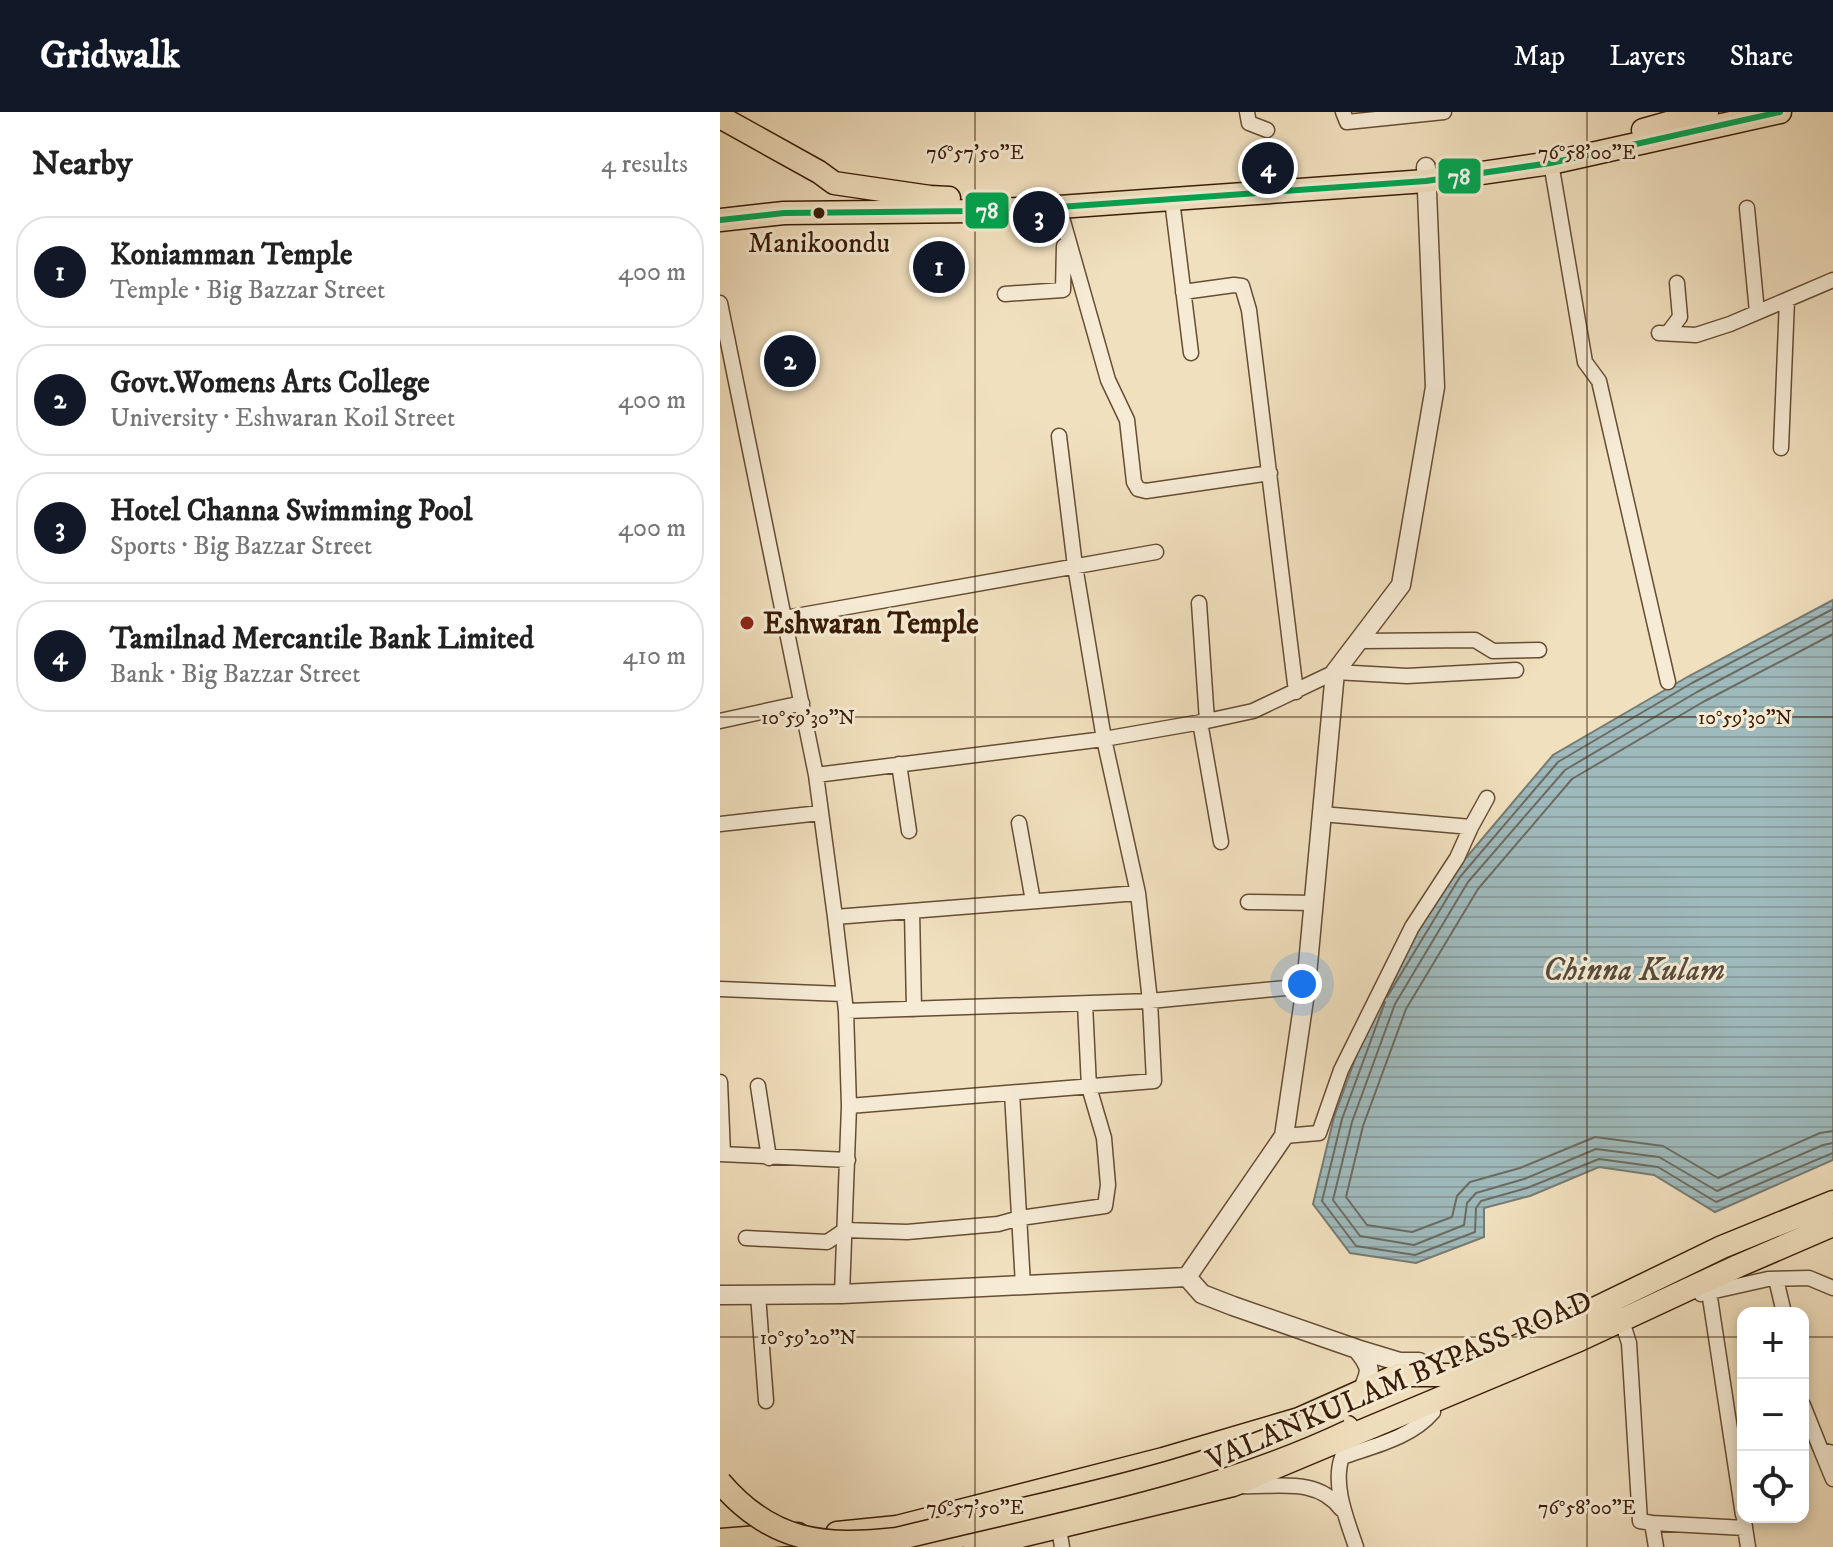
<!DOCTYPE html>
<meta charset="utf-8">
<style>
:root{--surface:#fff;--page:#f2f2f2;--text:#222;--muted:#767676;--line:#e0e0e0;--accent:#111827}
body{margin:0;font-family:"IM FELL DW Pica",serif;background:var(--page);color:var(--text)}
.controls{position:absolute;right:24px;bottom:24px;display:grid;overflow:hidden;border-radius:16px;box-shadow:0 4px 12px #0003}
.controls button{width:72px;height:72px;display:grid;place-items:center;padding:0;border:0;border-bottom:2px solid var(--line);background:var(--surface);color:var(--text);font:40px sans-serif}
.you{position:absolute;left:582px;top:872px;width:28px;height:28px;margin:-20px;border:6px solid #fff;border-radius:50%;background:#1a73e8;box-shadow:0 0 0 12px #1a73e833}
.badge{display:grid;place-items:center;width:52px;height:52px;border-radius:50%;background:var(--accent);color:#fff;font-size:26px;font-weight:700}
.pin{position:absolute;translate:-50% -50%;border:4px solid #fff;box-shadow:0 2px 8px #0006}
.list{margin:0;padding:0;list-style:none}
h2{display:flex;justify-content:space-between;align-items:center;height:104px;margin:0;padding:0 32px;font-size:34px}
h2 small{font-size:26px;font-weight:400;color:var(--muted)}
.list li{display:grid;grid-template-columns:52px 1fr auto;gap:24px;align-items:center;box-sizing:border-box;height:112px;margin:0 16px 16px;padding:0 16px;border:2px solid var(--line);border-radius:32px}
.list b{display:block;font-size:30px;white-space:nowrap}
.list p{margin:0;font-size:26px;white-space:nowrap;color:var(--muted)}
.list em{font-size:26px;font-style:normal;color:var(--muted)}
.icon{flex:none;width:44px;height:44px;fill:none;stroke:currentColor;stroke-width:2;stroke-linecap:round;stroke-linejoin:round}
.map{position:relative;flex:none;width:1113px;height:1435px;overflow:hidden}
header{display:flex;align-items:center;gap:48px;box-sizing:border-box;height:112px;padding:0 40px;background:var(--accent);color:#fff}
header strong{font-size:38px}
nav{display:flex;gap:44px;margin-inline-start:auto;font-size:28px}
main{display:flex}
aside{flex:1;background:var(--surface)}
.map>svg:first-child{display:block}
</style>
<header>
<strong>Gridwalk</strong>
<nav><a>Map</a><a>Layers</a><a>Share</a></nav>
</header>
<main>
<aside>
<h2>Nearby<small>4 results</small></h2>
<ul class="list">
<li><span class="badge">1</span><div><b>Koniamman Temple</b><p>Temple · Big Bazzar Street</p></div><em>400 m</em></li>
<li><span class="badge">2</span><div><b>Govt.Womens Arts College</b><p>University · Eshwaran Koil Street</p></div><em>400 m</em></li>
<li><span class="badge">3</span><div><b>Hotel Channa Swimming Pool</b><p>Sports · Big Bazzar Street</p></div><em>400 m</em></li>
<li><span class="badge">4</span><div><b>Tamilnad Mercantile Bank Limited</b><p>Bank · Big Bazzar Street</p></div><em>410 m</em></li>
</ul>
</aside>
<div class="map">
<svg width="1113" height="1435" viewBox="0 0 1113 1435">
<defs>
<pattern id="water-rules" width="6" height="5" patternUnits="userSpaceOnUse" patternTransform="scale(2)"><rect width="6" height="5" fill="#9fbabc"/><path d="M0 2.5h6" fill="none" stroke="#8a9fa0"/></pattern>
</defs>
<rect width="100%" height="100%" fill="#f1e0be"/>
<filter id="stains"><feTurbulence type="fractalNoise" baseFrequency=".0025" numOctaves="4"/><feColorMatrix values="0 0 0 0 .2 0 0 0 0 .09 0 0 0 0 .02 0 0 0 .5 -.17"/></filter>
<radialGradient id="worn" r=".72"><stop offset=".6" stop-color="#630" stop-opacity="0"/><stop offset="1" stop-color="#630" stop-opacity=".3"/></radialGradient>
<path fill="url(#water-rules)" stroke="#767b73" stroke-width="2" d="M1113 488V1048L995 1100 934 1063 879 1055 810 1084 764 1096V1125L696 1151 630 1141 593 1092 614 1005 658 884 734 760 833 643 969 564Z"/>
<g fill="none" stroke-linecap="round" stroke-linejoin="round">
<path stroke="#6c6b61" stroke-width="2" d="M1113 508 977 580 845 658 748 770 675 892 632 1010 613 1088 640 1124 694 1133 744 1113 747 1091 756 1081 804 1067 876 1037 939 1045 997 1079 1103 1033 1113 1031
M1113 522 983 590 852 667 758 777 686 897 643 1014 626 1085 647 1113 692 1120 732 1105 737 1084 750 1070 800 1056 875 1025 943 1034 998 1066 1100 1021 1113 1019
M667 885 740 765 838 650 972 571 1113 497
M665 890 622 1007 602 1089 636 1134 695 1143 755 1120 756 1096 761 1089 807 1076 879 1047 938 1055 996 1090 1113 1041"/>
<defs>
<path id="minor" d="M527 0 529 11 547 18
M623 0 627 10 724 0
M831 51 865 250 879 269 948 570
M452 88 471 241
M339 95 388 268 407 308 414 370 418 377 426 379 550 361
M1027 96 1037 200
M463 180 514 173 522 174 529 198 576 580
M285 182 343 178 344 134
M0 191 96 663 115 805 126 899 129 994 122 1182
M939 221 976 223 1010 212 1113 168
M948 221 960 205 957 171
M1061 336 1067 188
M479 491 487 609
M65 506 436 440
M639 529 755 528 773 539 819 538
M0 609 82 591
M480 610 501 730
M179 652 189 719
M96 663 384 627 487 609 533 599 615 560 687 564 796 558
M602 702 751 715
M299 711 313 789
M0 712 100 701
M528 790 594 791
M192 799 194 897
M115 805 418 781
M0 877 123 882
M126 899 430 889 586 874
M0 970 3 1042
M38 974 49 1046
M292 981 303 1173
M129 994 434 969 430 889 418 781 384 627 355 454 339 324
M564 1024 599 1021 621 958 692 815 737 746 751 715 767 686
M0 1042 128 1048
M26 1126 107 1130 125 1118 187 1120 278 1112 300 1106 385 1094 388 1073 384 1026 369 975 365 892
M1056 1167 1064 1201
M989 1179 1023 1403
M981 1182 1048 1167 1089 1166 1113 1176
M38 1183 46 1289
M900 1203 909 1231 920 1409 932 1411
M1083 1293 1101 1338 1113 1341
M1101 1338 1113 1367
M519 1374C555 1376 597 1364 621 1397
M1024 1409 1028 1435
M339 1416 342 1435
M636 1435C627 1408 612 1373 622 1345 653 1334 691 1326 713 1300L711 1290
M936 1435 932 1411 1025 1416"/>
<path id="tertiary" d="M467 1165 482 1182 513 1194 637 1237C653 1257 651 1259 641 1281
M0 1183 122 1182 467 1165 564 1024 586 874 615 560 681 473 715 275 706 55
M637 1237 680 1250H699L713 1262"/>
<path id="primary" d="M117 1421 177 1415 443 1347 579 1307 678 1263H738L1002 1135 1113 1090
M0 1428 78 1422
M255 1435 513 1373 859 1228 1018 1154 1113 1113"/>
<path id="trunk" d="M0 5 99 60 114 71 210 85 229 86
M923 18 987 0
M0 108 64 101 254 99 339 95 706 69 831 51 1060 0
M195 1435 473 1368 627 1315"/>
</defs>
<use href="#minor" stroke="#664d34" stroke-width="17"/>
<use href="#tertiary" stroke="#664d34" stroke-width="21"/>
<use href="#primary" stroke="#381c06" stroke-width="25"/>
<use href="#trunk" stroke="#381c06" stroke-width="25"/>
<use href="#minor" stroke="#f6ebd5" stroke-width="14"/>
<use href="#tertiary" stroke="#f6ebd5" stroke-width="18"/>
<use href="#primary" stroke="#f1e0be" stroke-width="22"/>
<use href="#trunk" stroke="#f1e0be" stroke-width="22"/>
<defs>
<path id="trunk-bridge" d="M0 1370C51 1430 103 1435 177 1427 325 1390 480 1364 619 1298"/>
</defs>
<use href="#trunk-bridge" stroke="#381c06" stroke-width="25" stroke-linecap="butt"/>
<use href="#trunk-bridge" stroke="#f1e0be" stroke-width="22"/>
<defs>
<path id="bus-1" d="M0 108 64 101 254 99 339 95 706 69 831 51 1060 0"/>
</defs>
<use href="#bus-1" stroke="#f6ebd5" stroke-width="12"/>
<use href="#bus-1" stroke="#00a651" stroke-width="6"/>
</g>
<path fill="none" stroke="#381c06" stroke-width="2" stroke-opacity="0.45" d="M255 0V1435M867 0V1435M0 605H1113M0 1225H1023M1083 1225H1113"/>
<circle fill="#381c06" stroke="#f6ebd5" stroke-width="3" cx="99" cy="101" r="7"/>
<circle fill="#8f2418" stroke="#f6ebd5" stroke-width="3" cx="27" cy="511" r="8"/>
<g text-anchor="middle" stroke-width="6" stroke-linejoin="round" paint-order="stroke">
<g font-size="28" fill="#381c06" stroke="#f6ebd5">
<text x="99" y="140">Manikoondu</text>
</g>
<g font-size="30" font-weight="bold" fill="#381c06" stroke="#f6ebd5" text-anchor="start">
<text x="43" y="521">Eshwaran Temple</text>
</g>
<g font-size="30" fill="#381c06" stroke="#f6ebd5">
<text transform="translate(679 1268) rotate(-23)" y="10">VALANKULAM BYPASS ROAD</text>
</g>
<g font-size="32" font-style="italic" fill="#574b3d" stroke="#f6ebd5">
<text x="914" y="868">Chinna Kulam</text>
</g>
</g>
<g font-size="20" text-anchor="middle" fill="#381c06" stroke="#f6ebd5" stroke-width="6" stroke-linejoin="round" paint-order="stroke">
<text x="255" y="47">76°57'50"E</text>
<text x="867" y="47">76°58'00"E</text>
<text x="88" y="612">10°59'30"N</text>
<text x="1025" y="612">10°59'30"N</text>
<text x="88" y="1232">10°59'20"N</text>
<text x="255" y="1402">76°57'50"E</text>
<text x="867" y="1402">76°58'00"E</text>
</g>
<g stroke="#f6ebd5" stroke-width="3">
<rect x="717" y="45" width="45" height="38" rx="8" fill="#00a651"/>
<rect x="244" y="79" width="46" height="39" rx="8" fill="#00a651"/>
</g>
<g font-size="22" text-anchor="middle" font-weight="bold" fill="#fff">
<text x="739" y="72">78</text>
<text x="267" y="106">78</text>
</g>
<rect width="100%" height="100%" filter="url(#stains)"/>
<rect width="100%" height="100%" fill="url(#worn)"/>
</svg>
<div class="controls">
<button>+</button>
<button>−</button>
<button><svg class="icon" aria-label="locate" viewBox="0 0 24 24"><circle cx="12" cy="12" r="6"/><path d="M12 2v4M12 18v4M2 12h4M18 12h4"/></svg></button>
</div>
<div class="you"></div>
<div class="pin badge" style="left:219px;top:155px">1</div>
<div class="pin badge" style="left:70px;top:249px">2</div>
<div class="pin badge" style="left:319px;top:105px">3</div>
<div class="pin badge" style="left:548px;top:56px">4</div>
</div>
</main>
